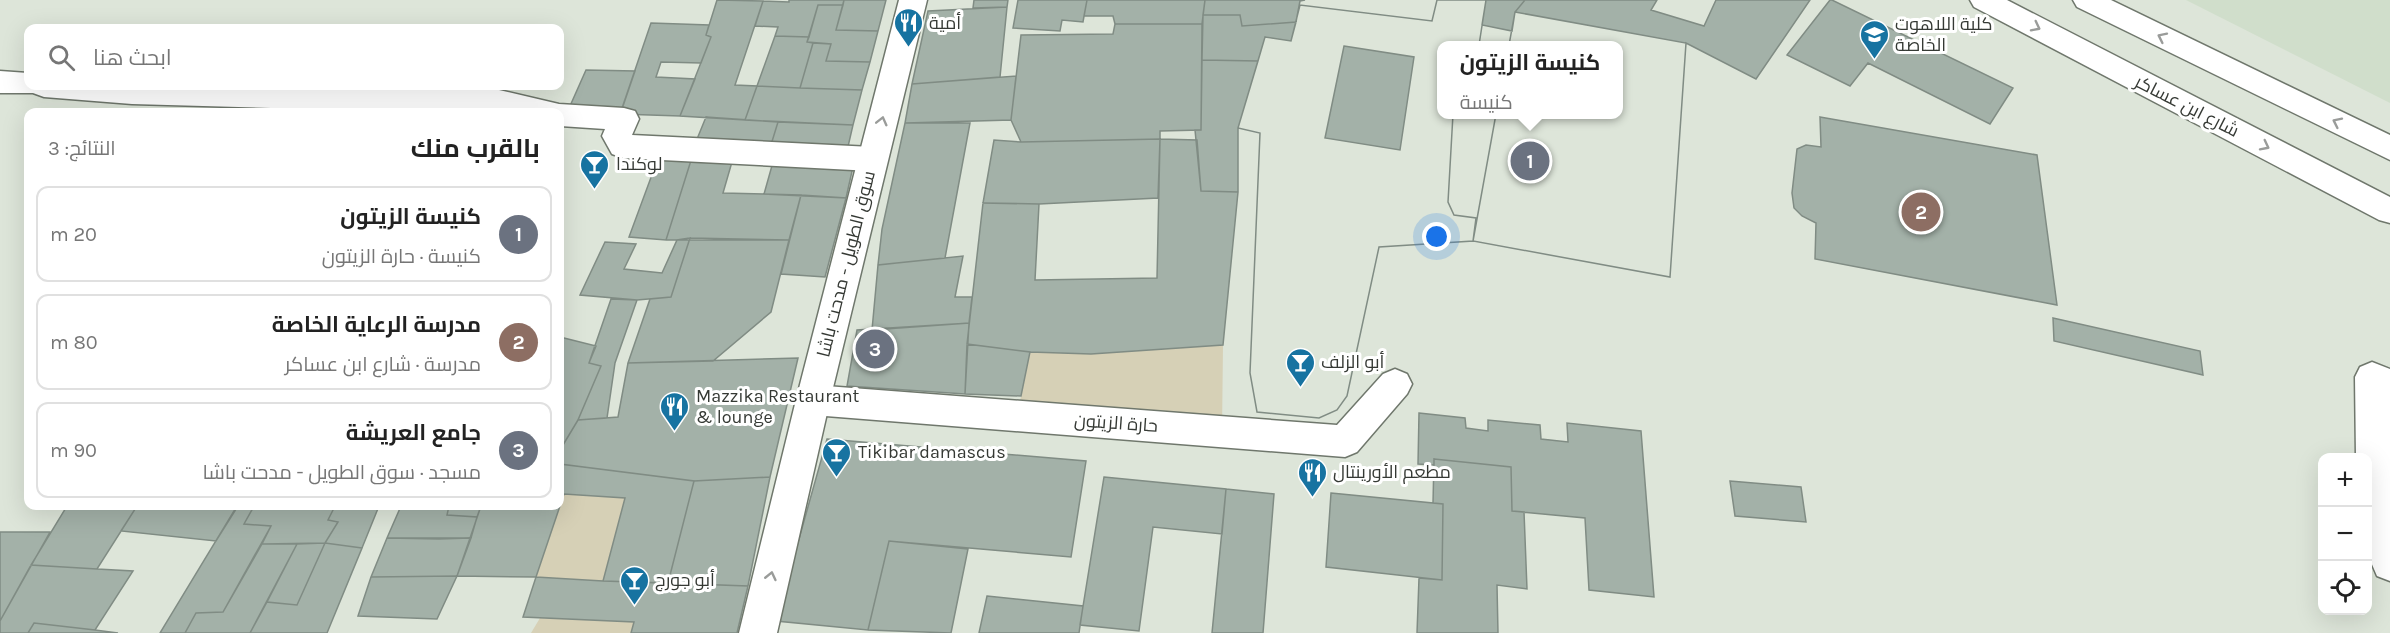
<!DOCTYPE html>
<html lang="ar">
<meta charset="utf-8">
<style>
:root{--surface:#fff;--page:#f2f2f2;--text:#222;--muted:#767676;--line:#e0e0e0;--accent:#1773a1}
body{margin:0;font-family:Karla,Cairo,sans-serif;background:var(--page);color:var(--text);direction:rtl}
.controls{position:absolute;right:18px;bottom:18px;display:grid;overflow:hidden;border-radius:12px;box-shadow:0 6px 24px #0002}
.controls button{width:54px;height:54px;display:grid;place-items:center;padding:0;border:0;border-bottom:2px solid var(--line);background:var(--surface);color:var(--text);font:30px sans-serif}
.you{position:absolute;left:1437px;top:237px;width:21px;height:21px;margin:-15px;border:4px solid #fff;border-radius:50%;background:#1a73e8;box-shadow:0 0 0 9px #1a73e833}
.badge{display:grid;place-items:center;width:39px;height:39px;border-radius:50%;background:var(--accent);color:#fff;font-size:20px;font-weight:700}
.pin{position:absolute;translate:-50% -50%;border:3px solid #fff;box-shadow:0 2px 6px #0006}
.popup{position:absolute;left:1437px;top:41px;width:186px;height:78px;box-sizing:border-box;display:grid;place-content:center;border-radius:12px;background:var(--surface);filter:drop-shadow(0 2px 4px #0005);font-size:20px;white-space:nowrap;color:var(--muted)}
.popup b{font-size:22px;color:var(--text)}
.popup::after{content:'';position:absolute;left:50%;top:100%;margin-left:-12px;border:12px solid transparent;border-top-color:var(--surface)}
.list{margin:0;padding:0;list-style:none}
h2{display:flex;justify-content:space-between;align-items:center;height:78px;margin:0;padding:0 24px;font-size:26px}
h2 small{font-size:20px;font-weight:400;color:var(--muted)}
.list li{display:grid;grid-template-columns:39px 1fr auto;gap:18px;align-items:center;box-sizing:border-box;height:96px;margin:0 12px 12px;padding:0 12px;border:2px solid var(--line);border-radius:12px}
.list b{display:block;font-size:22px;white-space:nowrap}
.list p{margin:0;font-size:20px;white-space:nowrap;color:var(--muted)}
.list em{font-size:20px;font-style:normal;color:var(--muted)}
.icon{flex:none;width:33px;height:33px;fill:none;stroke:currentColor;stroke-width:2;stroke-linecap:round;stroke-linejoin:round}
.map{position:relative;flex:none;width:2390px;height:633px;overflow:hidden;direction:ltr}
.search{position:absolute;background:var(--surface);box-shadow:0 6px 24px #0002;left:24px;top:24px;width:540px;height:66px;display:flex;align-items:center;gap:15px;box-sizing:border-box;padding:0 21px;border-radius:12px;color:var(--muted);font-size:22px}
.panel{position:absolute;background:var(--surface);box-shadow:0 6px 24px #0002;left:24px;top:108px;width:540px;height:402px;border-radius:12px;direction:rtl}
.map>svg:first-child{display:block}
</style>
<div class="map">
<svg width="2390" height="633" viewBox="0 0 2390 633">
<rect width="100%" height="100%" fill="#dde5d9"/>
<path fill="#d0decb" d="M2186 0H2390V103Z"/>
<path fill="#d6d0b6" d="M1223 345 1222 432 1017 416 1030 352 1091 354Z
M564 494 625 498 603 581 536 577Z
M540 618 634 622 631 633H531Z"/>
<path fill="#a3b1a8" stroke="#808c84" stroke-width="1.5" fill-rule="evenodd" d="M717 0 763 1 735 85 757 86 745 120 680 116 711 37 706 35Z
M789 0H844L843 5H818L809 37 775 36 778 27 755 26 763 1 789 2Z
M844 0H886L878 31 836 30Z
M974 0H1008L1007 7 973 8Z
M1018 0H1087L1083 22 1062 20 1060 31 1013 28Z
M1087 0H1205L1202 24H1115L1113 16H1084Z
M1205 0H1305L1300 1 1296 22 1242 26 1240 15H1203Z
M1437 0H1486L1479 45H1442V114H1453L1448 202 1454 215 1476 218 1473 241 1379 247 1347 396 1337 410 1319 418 1257 412 1250 373 1260 133 1238 128 1265 37 1291 41 1300 5 1432 21ZM1344 46 1414 57 1400 150 1325 138Z
M1437 0H1486L1479 45H1442V114H1453L1448 202 1454 215 1476 218 1473 241 1379 247 1347 396 1337 410 1319 418 1257 412 1250 373 1260 133 1238 128 1265 37 1291 41 1300 5 1432 21Z
M1486 0H1525L1515 12 1512 31 1482 25Z
M1525 0H1657L1651 10 1704 26 1716 0H1810L1756 79 1686 43 1670 277 1473 241 1496 114H1618V45H1509L1515 12Z
M1830 0H1832L2013 88 1990 124 1868 63 1850 86 1787 55Z
M818 5H843L836 30 878 31 870 62 826 61 831 44 807 42Z
M1007 7 1000 77 912 84 928 11Z
M1515 12 1686 43 1670 277 1473 241 1496 114H1618V45H1509Z
M1203 15H1240L1242 26 1296 22 1291 41 1265 37 1258 61 1202 60Z
M651 23 709 25 706 35 711 37 701 63 661 62 656 77 695 79 680 116 620 114Z
M1115 24H1202L1201 130 1160 131V139L1021 142 1011 120 1021 35 1113 34Z
M775 36 809 37 807 42 813 43 800 88 757 86Z
M813 43 831 44 826 61 870 62 862 90 800 88Z
M1202 60 1258 61 1238 128V192L1201 191 1195 130H1201Z
M586 70 635 71 622 109 570 106Z
M1016 76 1011 120 905 123 912 84Z
M757 86 800 88 862 90 853 125 745 120Z
M278 101 438 104 434 112H271Z
M706 117 778 122 770 148 695 144Z
M1820 117 2037 155 2057 305 1815 259 1816 223 1802 216 1794 208 1792 193 1797 149 1806 145 1821 147Z
M778 122 853 125 847 151 770 148Z
M905 123H970L945 258 878 265 882 229Z
M1160 139 1197 140 1201 191 1238 192 1223 345 1091 354 1030 352 967 344 983 203 1039 204 1035 280 1157 278Z
M1160 139 1158 198 1039 204 983 203 994 140 1021 142Z
M660 153 693 154 666 240 629 237Z
M693 154 734 155 723 193 801 195 789 240H666Z
M773 162 853 167 846 198 764 194Z
M801 195 846 198 825 277 781 274Z
M690 238 789 240 771 312 713 361 628 363 650 299 671 297Z
M690 238 671 297 637 300 580 295 605 242 636 244 624 269 662 273 677 240Z
M963 256 955 297H972L969 323 872 330 878 265Z
M611 299 637 300 615 363 607 418 578 420 601 366 589 363Z
M2053 318 2200 351 2203 375 2054 341Z
M969 323 965 394 847 386 857 330Z
M560 337 596 346 589 363 601 366 578 420 560 450Z
M967 344 1030 352 1021 396 965 394Z
M798 358 770 477 694 481 560 464V450L578 420 618 417 628 363Z
M1419 413 1465 418 1466 428 1488 431V420L1540 425 1541 439 1568 442 1567 423 1641 431 1654 597 1589 590 1585 518 1512 511 1511 467 1434 459V465L1418 464Z
M827 439 1086 461 1071 557 889 541 868 630 776 621Z
M1434 459 1511 467 1512 511 1524 512 1527 589 1497 585 1498 633H1417L1419 578 1442 580 1443 504 1433 503Z
M560 464 694 481 668 583 603 581 625 498 564 494 536 577 457 576 481 506H560Z
M770 477 748 586 668 583 694 481Z
M1104 477 1226 489 1222 534 1153 527 1139 631 1080 625Z
M1730 481 1801 487 1806 522 1735 516Z
M1226 489 1274 494 1263 633H1212Z
M1331 493 1443 504 1442 580 1326 567Z
M67 506H137L97 569 31 565Z
M137 506H238L216 541 121 531Z
M237 506 253 508 244 524 271 526 223 612 196 613 185 633H160Z
M254 506H335L328 520 338 522 325 543 262 544 271 526 244 524Z
M335 506H379L362 548 325 543 338 522 328 520Z
M401 506H449L447 515 477 517 471 538H387Z
M449 506H481L477 517 447 515Z
M0 532H50L0 621Z
M387 538 439 539 471 538 457 576 371 577Z
M889 541 968 549 951 633 868 630Z
M325 543 362 548 327 633H250L267 602 297 605Z
M325 543 297 605 267 602 297 544Z
M262 544H297L250 633H185L196 613 223 612Z
M31 565 97 569 133 571 95 630 34 623 28 633H0V621Z
M457 576 437 619 358 616 371 577Z
M536 577 603 581 748 586 737 633H631L634 622 523 617Z
M987 596 1083 606 1079 633H979Z
M34 623 95 630 118 633H28Z"/>
<g fill="none" stroke-linecap="round" stroke-linejoin="round">
<defs>
<path id="street" d="M0 71 28 73V86H253L409 90 475 88 499 90 559 104 624 108 635 111 639 119 632 135 872 147 883 151 887 159 883 167 872 171 623 158 612 154 602 136 605 129 560 126V112L475 110 409 112 132 104 44 97 33 93H0Z
M2372 362 2390 369V581L2377 576 2368 555V458H2356L2355 377 2360 367Z
M1395 369 1407 374 1412 384 1407 394 1357 452 1345 457 813 415 801 411 796 400 801 389 813 385 1337 425 1383 374Z"/>
<path id="secondary" d="M899 0H927L830 400 777 633H739L796 400Z"/>
<path id="primary" d="M1970 0H2007L2390 197V223L2379 220 1974 7Z
M2073 0H2111L2390 135V160L2077 7Z"/>
</defs>
<use href="#street" stroke="#6f776c" stroke-width="3"/>
<use href="#secondary" stroke="#6f776c" stroke-width="3"/>
<use href="#primary" stroke="#6f776c" stroke-width="3"/>
<use href="#street" fill="#fff" fill-rule="evenodd"/>
<use href="#secondary" fill="#fff" fill-rule="evenodd"/>
<use href="#primary" fill="#fff" fill-rule="evenodd"/>
</g>
<defs><path id="oneway-chevron" d="M-2-3.5L2.5 0L-2 3.5" fill="none" stroke-width="1.6" stroke-linecap="round" stroke-linejoin="round" transform="scale(1.5)"/></defs>
<g stroke="#9a9c9a">
<use href="#oneway-chevron" transform="translate(2036 27) rotate(27)"/>
<use href="#oneway-chevron" transform="translate(2162 37) rotate(-154)"/>
<use href="#oneway-chevron" transform="translate(882 121) rotate(-76)"/>
<use href="#oneway-chevron" transform="translate(2337 122) rotate(-154)"/>
<use href="#oneway-chevron" transform="translate(2265 146) rotate(27)"/>
<use href="#oneway-chevron" transform="translate(771 576) rotate(-77)"/>
</g>
<defs>
<symbol id="restaurant-pin" viewBox="-11 -11 22 30"><path d="M0 17L-7.5 6A9.5 9.5 0 1 1 7.5 6Z" fill="#1773a1" stroke="#fff"/><path d="M-5-6h1v4h1v-4h1v4h1v-4h1v5L-1.5 .5V6h-2V.5L-5-1ZM5-6V6H3V1.5H1.5Q1.5-4 5-6Z" fill="#fff"/></symbol>
<symbol id="university-pin" viewBox="-11 -11 22 30"><path d="M0 17L-7.5 6A9.5 9.5 0 1 1 7.5 6Z" fill="#1773a1" stroke="#fff"/><path d="M0-5L7-2L0 1L-7-2ZM-4 1L0 2.5L4 1V4Q0 6-4 4Z" fill="#fff"/></symbol>
<symbol id="bar-pin" viewBox="-11 -11 22 30"><path d="M0 17L-7.5 6A9.5 9.5 0 1 1 7.5 6Z" fill="#1773a1" stroke="#fff"/><path d="M-6-5H6L.8 .8V4.5H3.5V6h-7V4.5H-.8V.8Z" fill="#fff"/></symbol>
</defs>
<g fill-rule="evenodd">
<use href="#restaurant-pin" x="892" y="6" width="33" height="45"/>
<use href="#university-pin" x="1858" y="18" width="33" height="45"/>
<use href="#bar-pin" x="578" y="148" width="33" height="45"/>
<use href="#bar-pin" x="1284" y="346" width="33" height="45"/>
<use href="#restaurant-pin" x="658" y="390" width="33" height="45"/>
<use href="#bar-pin" x="820" y="436" width="33" height="45"/>
<use href="#restaurant-pin" x="1296" y="456" width="33" height="45"/>
<use href="#bar-pin" x="618" y="564" width="33" height="45"/>
</g>
<g text-anchor="middle" stroke-width="6" stroke-linejoin="round" paint-order="stroke">
<g font-size="18" fill="#353934" stroke="#fff" text-anchor="start">
<text x="929" y="29">أمية</text>
<text x="1895" y="30">كلية اللاهوت<tspan x="1895" dy="21">الخاصة</tspan></text>
<text x="616" y="170">لوكندا</text>
<text x="1321" y="368">أبو الزلف</text>
<text x="696" y="402">Mazzika Restaurant<tspan x="696" dy="21">&amp; lounge</tspan></text>
<text x="858" y="458">Tikibar damascus</text>
<text x="1333" y="478">مطعم الأورينتال</text>
<text x="655" y="586">أبو جورج</text>
</g>
<g font-size="18" fill="#353934" stroke="#fff">
<text transform="translate(2187 106) rotate(27)" y="6">شارع ابن عساكر</text>
<text transform="translate(846 264) rotate(-76)" y="6">سوق الطويل - مدحت باشا</text>
<text transform="translate(1116 423) rotate(4)" y="6">حارة الزيتون</text>
</g>
</g>
</svg>
<div class="controls">
<button>+</button>
<button>−</button>
<button><svg class="icon" aria-label="locate" viewBox="0 0 24 24"><circle cx="12" cy="12" r="6"/><path d="M12 2v4M12 18v4M2 12h4M18 12h4"/></svg></button>
</div>
<div class="you"></div>
<div class="pin badge" style="left:1530px;top:161px;background:#6b7280">1</div>
<div class="popup"><b>كنيسة الزيتون</b>كنيسة</div>
<div class="pin badge" style="left:1921px;top:212px;background:#8d6e63">2</div>
<div class="pin badge" style="left:875px;top:349px;background:#6b7280">3</div>
<div class="search"><svg class="icon" aria-label="search" viewBox="0 0 24 24"><circle cx="10" cy="10" r="6"/><path d="M15 15l6 6"/></svg>ابحث هنا</div>
<section class="panel">
<h2>بالقرب منك<small>النتائج: 3</small></h2>
<ul class="list">
<li><span class="badge" style="background:#6b7280">1</span><div><b>كنيسة الزيتون</b><p>كنيسة · حارة الزيتون</p></div><em>20 m</em></li>
<li><span class="badge" style="background:#8d6e63">2</span><div><b>مدرسة الرعاية الخاصة</b><p>مدرسة · شارع ابن عساكر</p></div><em>80 m</em></li>
<li><span class="badge" style="background:#6b7280">3</span><div><b>جامع العريشة</b><p>مسجد · سوق الطويل - مدحت باشا</p></div><em>90 m</em></li>
</ul>
</section>
</div>
